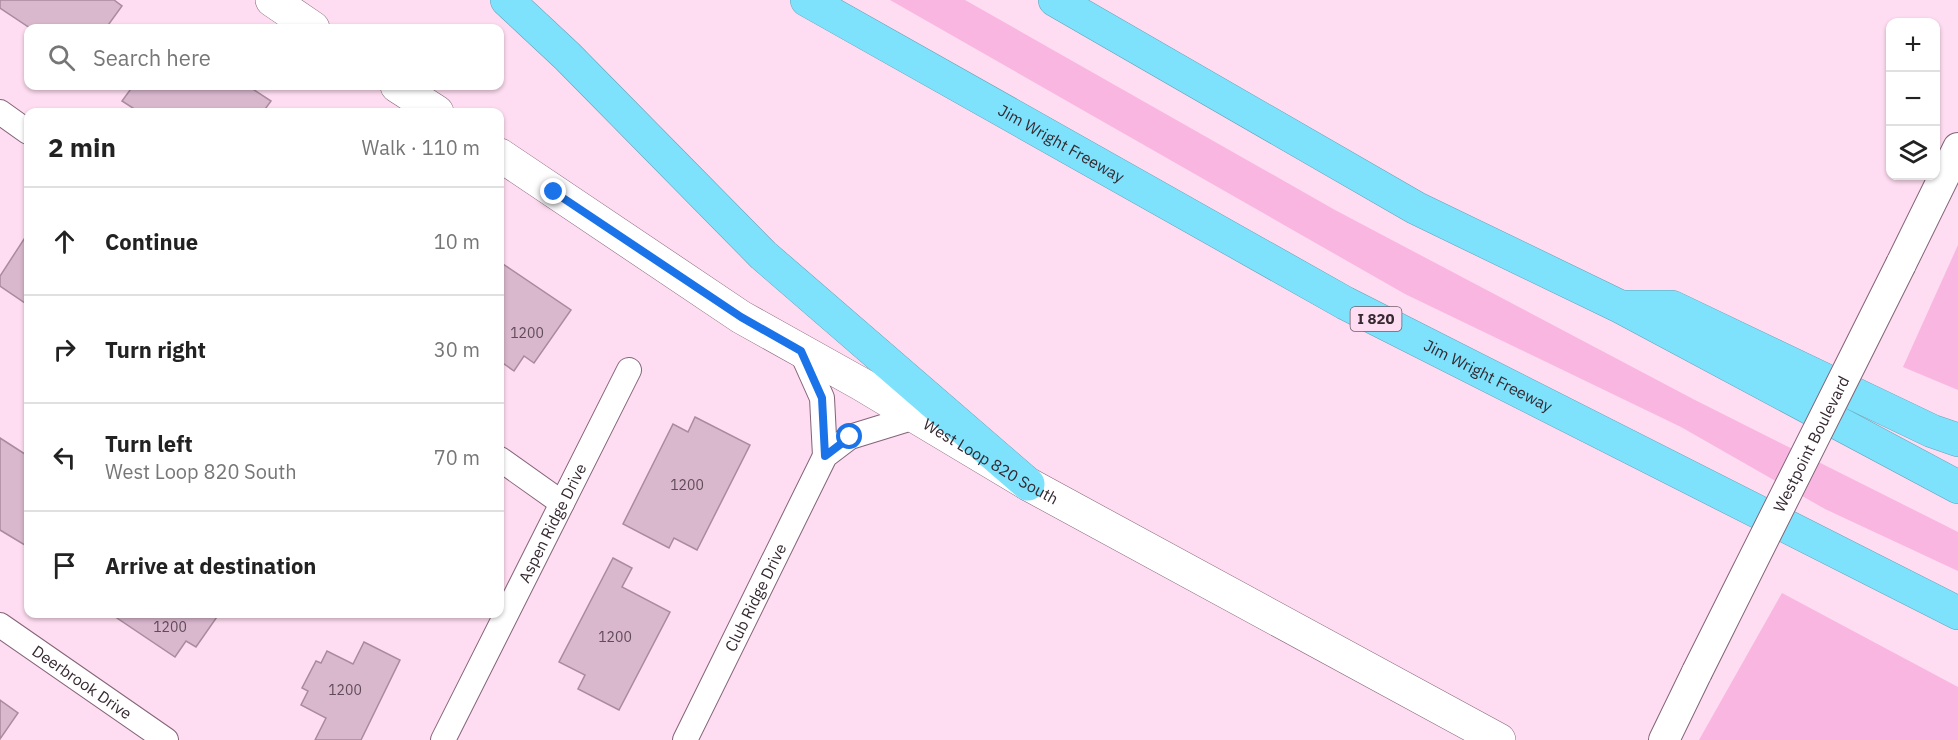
<!DOCTYPE html>
<meta charset="utf-8">
<style>
:root{--surface:#fff;--page:#f6f6f6;--text:#222;--muted:#767676;--line:#e0e0e0}
body{margin:0;font-family:"IBM Plex Sans",sans-serif;background:var(--page);color:var(--text)}
.controls{position:absolute;right:18px;top:18px;display:grid;overflow:hidden;border-radius:12px;box-shadow:0 2px 4px #0004}
.controls button{width:54px;height:54px;display:grid;place-items:center;padding:0;border:0;border-bottom:2px solid var(--line);background:var(--surface);color:var(--text);font:30px sans-serif}
.stop{position:absolute;width:18px;height:18px;margin:-14px;border:4px solid #1a73e8;border-radius:50%;background:#fff}
.stop.end{background:#1a73e8;border-color:#fff;box-shadow:0 2px 6px #0008}
.list{margin:0;padding:0;list-style:none}
h2{display:flex;justify-content:space-between;align-items:center;height:78px;margin:0;padding:0 24px;font-size:26px}
h2 small{font-size:20px;font-weight:400;color:var(--muted)}
.list li{display:grid;grid-template-columns:39px 1fr auto;gap:18px;align-items:center;box-sizing:border-box;height:108px;padding:0 24px;border-top:2px solid var(--line)}
.list b{display:block;font-size:22px;white-space:nowrap}
.list p{margin:0;font-size:20px;white-space:nowrap;color:var(--muted)}
.list em{font-size:20px;font-style:normal;color:var(--muted)}
.icon{flex:none;width:33px;height:33px;fill:none;stroke:currentColor;stroke-width:2;stroke-linecap:round;stroke-linejoin:round}
.map{position:relative;flex:none;width:1958px;height:740px;overflow:hidden}
.search{position:absolute;background:var(--surface);box-shadow:0 2px 4px #0004;left:24px;top:24px;width:480px;height:66px;display:flex;align-items:center;gap:15px;box-sizing:border-box;padding:0 21px;border-radius:12px;color:var(--muted);font-size:22px}
.panel{position:absolute;background:var(--surface);box-shadow:0 2px 4px #0004;left:24px;top:108px;width:480px;height:510px;border-radius:12px}
.map>svg:first-child{display:block}
</style>
<div class="map">
<svg width="1958" height="740" viewBox="0 0 1958 740">
<rect width="100%" height="100%" fill="#fedcf1"/>
<path fill="#f9b6e1" d="M890 0H965L1335 210 1693 399 1958 532V571L1825 509 1681 427 1405 294Z
M1958 245V390L1903 367Z
M1782 593 1958 687V740H1699Z"/>
<path fill="#d9b7cd" stroke="#aa8a9e" stroke-width="1.5" d="M0 0H114L122 6 106 28H30L0 8Z
M133 86H248L271 101 263 112H139L122 101Z
M28 233V305L0 286V276Z
M500 262 571 310 534 363 524 356 514 371 500 361Z
M695 417 750 445 697 550 674 538 669 548 623 524 673 424 688 432Z
M0 438 28 456V547L0 530Z
M613 558 632 568 622 587 670 612 619 710 578 689 585 675 559 662Z
M111 614H219L196 647 186 641 175 657Z
M364 642 400 660 361 740H315L326 718 301 705 308 691 302 688 316 661 321 663 327 651 353 664Z
M0 700 18 713 0 739Z"/>
<g fill="none" stroke-linecap="round" stroke-linejoin="round">
<defs>
<g id="minor">
<path d="M0 112 28 132"/>
<path d="M801 351 822 398 825 456"/>
<path d="M500 459 562 503"/>
<path id="s1" d="M0 625 166 740"/>
<path id="s2" d="M443 740 629 370"/>
<path id="s3" d="M685 740 825 456 850 437 915 417"/>
</g>
<path id="tertiary" d="M1901 264 1958 148
M1664 740 1697 672"/>
<g id="secondary">
<path d="M272 0 313 28"/>
<path d="M397 86 437 112"/>
<path id="s4" d="M500 155 741 317 861 384 1028 484 1499 740"/>
</g>
<g id="motorway">
<path d="M507 0 567 56 763 255 1028 484"/>
<path id="s5" d="M807 0 1345 303 1958 613"/>
<path d="M1055 0 1416 208 1621 307 1958 487"/>
<path d="M1626 307H1672L1932 431 1958 440"/>
</g>
</defs>
<use href="#minor" stroke="#836478" stroke-width="26"/>
<use href="#tertiary" stroke="#836478" stroke-width="32"/>
<use href="#secondary" stroke="#836478" stroke-width="34"/>
<use href="#motorway" stroke="#65a1b5" stroke-width="34"/>
<use href="#minor" stroke="#fff" stroke-width="24"/>
<use href="#tertiary" stroke="#fff" stroke-width="30"/>
<use href="#secondary" stroke="#fff" stroke-width="33"/>
<use href="#motorway" stroke="#7ee2fc" stroke-width="33"/>
<defs>
<g id="tertiary-bridge">
<path id="s6" d="M1697 672 1901 264"/>
</g>
</defs>
<use href="#tertiary-bridge" stroke="#836478" stroke-width="32" stroke-linecap="butt"/>
<use href="#tertiary-bridge" stroke="#fff" stroke-width="30"/>
</g>
<g fill="none" stroke-linecap="round" stroke-linejoin="round">
<path stroke="#1a73e8" stroke-width="8" d="M554 192 741 317 801 351 822 398 825 456 850 437"/>
</g>
<g text-anchor="middle" stroke-width="4.5" stroke-linejoin="round" paint-order="stroke">
<g font-size="14" fill="#5f4c58">
<text x="527" y="338">1200</text>
<text x="687" y="490">1200</text>
<text x="170" y="632">1200</text>
<text x="615" y="642">1200</text>
<text x="345" y="695">1200</text>
</g>
<rect fill="#fedcf1" stroke="#725f6b" stroke-width="1.5" x="1350.5" y="307" width="51" height="24" rx="4.5"/>
<g font-size="15" font-weight="bold" fill="#362931">
<text x="1376" y="324">I 820</text>
</g>
<g font-size="16" fill="#362931" stroke="#fedcf1">
<text dy="6" stroke="none"><textPath href="#s5" startOffset="292">Jim Wright Freeway</textPath></text>
<text dy="6" stroke="none"><textPath href="#s5" startOffset="778">Jim Wright Freeway</textPath></text>
<text dy="6" stroke="none"><textPath href="#s6" startOffset="255">Westpoint Boulevard</textPath></text>
<text dy="6" stroke="none"><textPath href="#s4" startOffset="579">West Loop 820 South</textPath></text>
<text dy="6" stroke="none"><textPath href="#s2" startOffset="243">Aspen Ridge Drive</textPath></text>
<text dy="6" stroke="none"><textPath href="#s3" startOffset="159">Club Ridge Drive</textPath></text>
<text dy="6" stroke="none"><textPath href="#s1" startOffset="100">Deerbrook Drive</textPath></text>
</g>
</g>
</svg>
<div class="controls">
<button>+</button>
<button>−</button>
<button><svg class="icon" aria-label="layers" viewBox="0 0 24 24"><path d="M12 4l9 5-9 5-9-5zM3 14l9 5 9-5"/></svg></button>
</div>
<div class="stop" style="left:850px;top:437px"></div>
<div class="stop end" style="left:554px;top:192px"></div>
<div class="search"><svg class="icon" aria-label="search" viewBox="0 0 24 24"><circle cx="10" cy="10" r="6"/><path d="M15 15l6 6"/></svg>Search here</div>
<section class="panel">
<h2>2 min<small>Walk · 110 m</small></h2>
<ul class="list">
<li><svg class="icon" aria-label="ahead" viewBox="0 0 24 24"><path d="M12 20V5M6 11l6-6 6 6"/></svg><div><b>Continue</b></div><em>10 m</em></li>
<li><svg class="icon" aria-label="right" viewBox="0 0 24 24"><path d="M7 20v-9h11M14 6l5 5-5 5"/></svg><div><b>Turn right</b></div><em>30 m</em></li>
<li><svg class="icon" aria-label="left" viewBox="0 0 24 24"><path d="M17 20v-9H6M10 6l-5 5 5 5"/></svg><div><b>Turn left</b><p>West Loop 820 South</p></div><em>70 m</em></li>
<li><svg class="icon" aria-label="arrive" viewBox="0 0 24 24"><path d="M6 21V4h12l-3 4 3 4H6"/></svg><div><b>Arrive at destination</b></div></li>
</ul>
</section>
</div>
